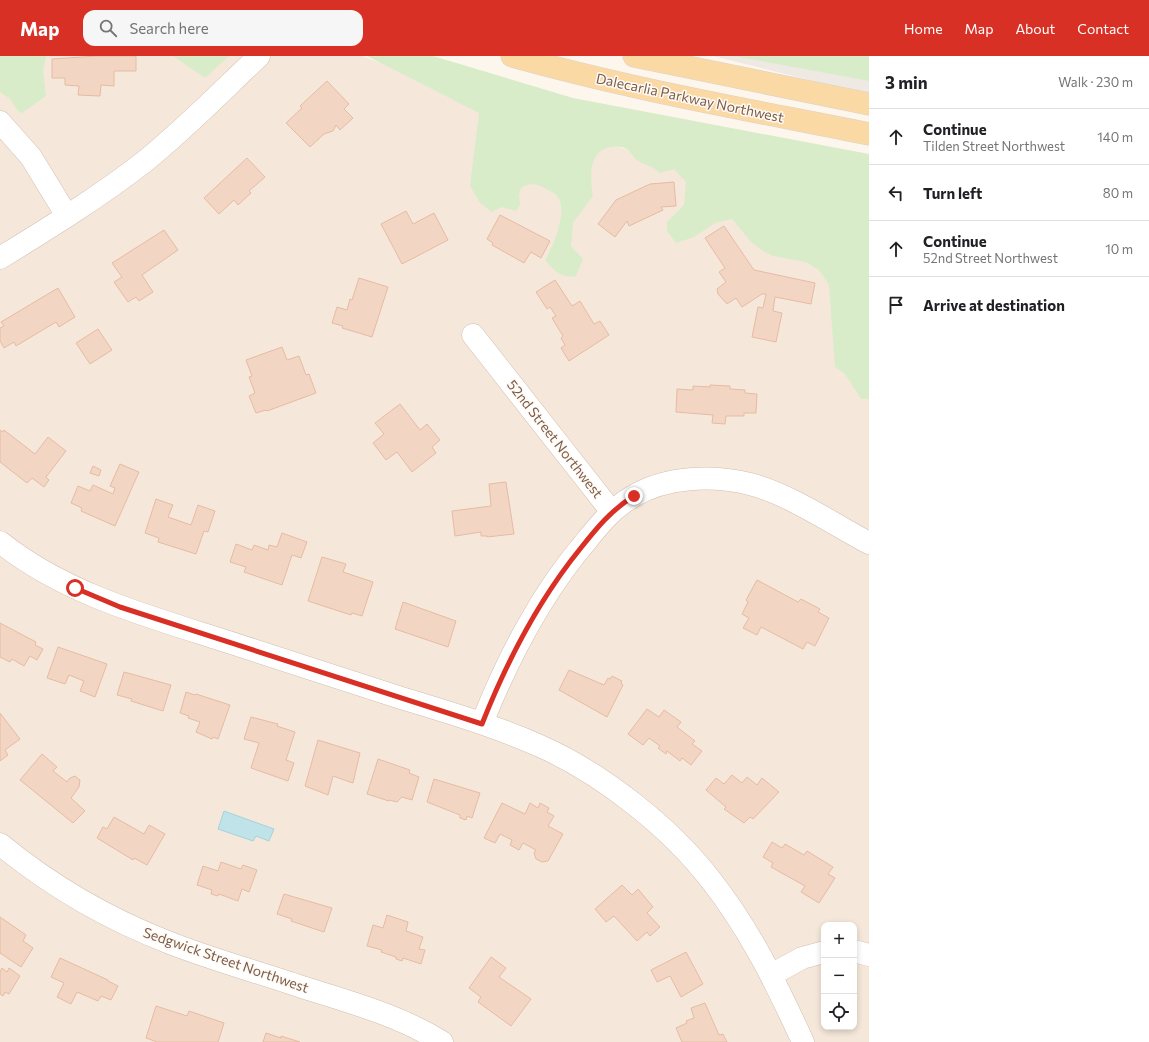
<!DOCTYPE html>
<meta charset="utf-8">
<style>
:root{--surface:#fff;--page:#f6f6f6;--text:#202124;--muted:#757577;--line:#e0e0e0;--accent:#d93025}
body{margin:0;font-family:Commissioner,sans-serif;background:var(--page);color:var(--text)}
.controls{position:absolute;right:12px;bottom:12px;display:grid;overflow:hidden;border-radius:8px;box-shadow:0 2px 6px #0003}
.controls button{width:36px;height:36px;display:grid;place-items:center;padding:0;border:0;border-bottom:1px solid var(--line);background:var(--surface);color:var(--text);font:20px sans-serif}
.stop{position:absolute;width:12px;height:12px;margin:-9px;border:3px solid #d93025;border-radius:50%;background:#fff}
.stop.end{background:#d93025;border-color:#fff;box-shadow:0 1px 4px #0008}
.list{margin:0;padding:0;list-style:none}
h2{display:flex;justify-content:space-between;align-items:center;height:52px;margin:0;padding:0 16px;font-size:17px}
h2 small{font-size:13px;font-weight:400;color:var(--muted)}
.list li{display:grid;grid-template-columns:26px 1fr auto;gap:12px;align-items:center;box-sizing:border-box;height:56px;padding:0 16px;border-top:1px solid var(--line)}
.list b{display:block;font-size:15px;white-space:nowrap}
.list p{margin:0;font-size:13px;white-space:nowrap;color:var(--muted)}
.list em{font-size:13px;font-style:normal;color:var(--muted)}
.icon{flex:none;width:22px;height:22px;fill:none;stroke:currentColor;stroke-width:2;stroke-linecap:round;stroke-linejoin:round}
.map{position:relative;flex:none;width:869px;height:986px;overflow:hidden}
header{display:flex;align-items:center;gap:24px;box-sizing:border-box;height:56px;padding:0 20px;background:var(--accent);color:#fff}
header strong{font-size:19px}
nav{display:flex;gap:22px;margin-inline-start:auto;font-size:14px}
.search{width:280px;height:36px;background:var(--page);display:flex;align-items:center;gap:10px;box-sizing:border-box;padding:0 14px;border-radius:12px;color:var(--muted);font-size:15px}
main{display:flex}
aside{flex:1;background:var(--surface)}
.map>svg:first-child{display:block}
</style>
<header>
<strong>Map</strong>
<div class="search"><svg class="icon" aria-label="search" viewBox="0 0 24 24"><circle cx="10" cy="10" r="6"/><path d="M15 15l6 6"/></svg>Search here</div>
<nav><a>Home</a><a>Map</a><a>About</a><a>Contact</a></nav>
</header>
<main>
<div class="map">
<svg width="869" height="986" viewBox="0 0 869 986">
<rect width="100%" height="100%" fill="#fdf6ec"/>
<path fill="#f5e8da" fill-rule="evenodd" d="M0 0H362L749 137 869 171V986H0ZM824 869H854V971H824Z"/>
<path fill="#efe9e4" d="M713 0H869V39Z"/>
<path fill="#d8ecc9" d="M0 0H46L43 15 46 40 22 57 19 56 9 42 0 36Z
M173 0H229L205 22Z
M367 0H433L573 42 869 98V343H861L845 318 835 311 829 229 819 214 806 206 773 200 763 195 751 186 732 163 715 167 694 181 676 187 667 175V166L684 149 686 126 674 113 659 117C653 109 646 110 638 105 634 103 632 97 628 94 623 90 615 90 610 91 588 96 590 122 593 140L573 167 571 190 583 203 576 220C562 223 554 215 545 204 553 191 569 154 557 140 555 137 548 134 544 132 536 127 529 127 521 132L519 139 520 149 516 155 501 151 492 156 480 147 470 130 479 57Z
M734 0H869V25Z"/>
<path fill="#bfe3e8" stroke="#a5d3da" d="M224 755 274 773 269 785 256 780 253 785 218 773Z"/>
<path fill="#f3d5c3" stroke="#e6bba3" d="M97 0H136V15H114V30L101 29 100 40 78 39 79 30 65 29V22H52V3Z
M327 25 349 48 344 53 353 62 340 74 336 69 333 75 324 78 310 91 286 67 302 52 300 50Z
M247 102 265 121 249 135 251 137 238 149 234 144 219 158 204 142Z
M674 126 676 150 661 151 663 154 629 170 627 165 615 181 598 168 616 144 650 128Z
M406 155 413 168 434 157 448 184 402 208 381 168Z
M500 159 550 185 541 202 531 196 524 207 492 189 493 187 487 183Z
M724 170 754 214 815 227 811 248 775 241 773 255 782 257 776 286 752 281 758 251 763 252 766 238H762L742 251 736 242 727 248 718 238 717 233 726 226 719 216 725 212 705 182Z
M164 174 178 194 142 219 153 236 139 245 136 241 128 246 114 226 122 221 112 207Z
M359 222 388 231 372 281 342 272 343 270 332 267 337 251 347 254 350 243 352 244Z
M555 224 572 250 580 245 594 268 600 265 609 279 569 305 561 292 565 289 561 282 563 280 552 262 556 260 550 251 547 253 536 236Z
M58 232 75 261 59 271 56 266 16 290 14 286 4 292 0 285V272L4 270 1 266Z
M98 273 112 294 90 308 76 287Z
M282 291 287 304 299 300 306 319 309 318 316 337 267 355 266 354 256 357 249 340 255 337 249 321 252 320 246 304Z
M710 329 730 330V333L745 334V337L757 338 756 357H744V360H726L725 368 712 367 713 359 676 356 677 333 693 334V330L710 331Z
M400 348 420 374 427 368 440 384 432 391 436 397 412 416 397 396 386 404 373 387 384 378 375 367Z
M0 374 3 376 4 374 35 398 48 381 66 395 46 421 49 424 44 431 32 422 27 427 0 406Z
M120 408 139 416 115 470 81 455 82 452 71 447 78 430 90 435 93 429 113 438 115 432 110 430Z
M93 410 101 414 99 420 90 417Z
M506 426 514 478 487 481V480H481V476L455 480 452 455 491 450 489 428Z
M156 443 173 449 168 461 191 469 198 449 215 455 208 476 204 475 196 498 158 486 159 482 145 477Z
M282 477 307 486 301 502 292 499 282 529 244 516 246 511 230 506 236 488 252 494 254 489 268 494 269 489 277 491Z
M322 501 346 508 343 516 373 526 362 560 352 557 351 559 308 545Z
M757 524 798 546 801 543 820 553 818 556 829 562 815 590 807 586 803 593 761 571 757 579 743 572 749 562 742 558 748 546 746 544Z
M403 546 456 565 448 591 395 573Z
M0 567 36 586 35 589 43 593 37 604 30 600 24 610 12 603 10 606 0 601Z
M58 591 107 608 95 641 80 635 84 625 69 619 65 628 47 622Z
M569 614 604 629 608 622 610 623 612 620 622 625 621 627 623 629 607 661 559 634Z
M124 616 171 629 163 655 131 645 132 643 117 639Z
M186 636 195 639 196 638 230 649 218 683 213 681 212 683 196 676 200 666 188 662 189 660 180 657Z
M647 653 659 661 664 654 681 666 677 671 695 685 692 688 702 695 691 709 682 702 680 705 667 695 666 698 658 692 660 690 649 682 643 689 628 678Z
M0 657 20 683 5 694 8 699 0 705Z
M251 661 278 668 277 670 295 676 286 704 294 707 288 725 251 712 259 687 244 683Z
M318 684 360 697 353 727 333 720 328 739 305 730Z
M42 698 57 711 53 715 67 726 70 722 75 720 80 724 79 731 71 742 85 755 73 767 20 724Z
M378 703 410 714 409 717 419 721 412 744 402 741 397 746 389 744V745L367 738Z
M732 719 742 727 747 721 757 729 762 722 779 736 753 763 750 761 744 767 724 753 726 751 706 734 716 722 724 728Z
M434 723 480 737 472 762 467 760 466 764 460 762V759L427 746Z
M502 747 525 758 530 747 538 752 540 747 549 752 547 756 554 760 548 770 563 778 548 805 542 806 536 803 534 797 536 794 523 787 519 794 510 789 512 784 500 778 495 787 484 782Z
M114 761 144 778 149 769 165 778 147 809 134 802 133 804 97 782 103 771 107 773Z
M772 786 782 792 785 788 804 799 807 795 833 811 828 818 835 822 819 847 801 836 805 830 771 811 773 807 763 801Z
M221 806 241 813 243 809 257 814 249 836 242 833 238 845 219 838 218 840 211 838 212 834 197 829 203 810 218 815Z
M622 829 632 839 638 833 653 851 647 857 660 871 650 880 647 876 637 885 614 860 606 866 595 853Z
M284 838 332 852 324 876 291 865 292 863 277 858Z
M387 859 408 866 406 875 423 881 419 893 425 894 421 908 403 902 402 905 396 903V901L381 896 382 894 367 890 373 869 383 872Z
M0 861 26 879 23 885 33 892 21 911 0 897Z
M686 896 703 928 681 941 670 920 657 926 651 914Z
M491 901 506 912 499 921 531 943 511 970 478 946 481 941 469 932Z
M60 902 108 924V925L118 930 111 944 101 940 98 945 77 936 71 948 57 941 64 927 51 921Z
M2 912 7 916 9 912 20 920 9 938 5 936 3 940 0 938V916Z
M705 947 719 979 723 978 727 986H682L676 972 687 967 686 965 694 962 691 952Z
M156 950 187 960 189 955 224 967 218 986H157L146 982Z
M266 977 281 982V980L300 986H263Z"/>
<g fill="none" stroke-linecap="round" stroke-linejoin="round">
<defs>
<path id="minor" d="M0 66 31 101 67 160
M0 202C49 172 99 141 144 106 185 73 221 36 259 0
M473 279 612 456
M0 486C63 536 140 558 216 582 275 601 335 620 395 640 443 655 493 669 540 690 601 717 669 770 710 823 749 872 777 929 803 986
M482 667C508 602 540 539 587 484 600 468 613 452 632 441 666 420 712 419 750 428 789 438 833 468 869 487
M0 788C51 830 108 863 170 887 211 903 254 915 296 929 345 945 397 958 442 986
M854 895 869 899
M771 919 802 902 824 896"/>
<path id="major" d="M512 0C629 33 750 54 869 78
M634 0 869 48"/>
</defs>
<use href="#minor" stroke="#d1beb0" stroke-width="23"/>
<use href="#major" stroke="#dad1cd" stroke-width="23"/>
<use href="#minor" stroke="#fff" stroke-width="22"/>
<use href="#major" stroke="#fbd9a5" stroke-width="22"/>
</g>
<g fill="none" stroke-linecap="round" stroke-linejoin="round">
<path stroke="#d93025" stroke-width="5" d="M75 532 120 551 482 668C507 605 537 546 580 493 596 473 611 454 634 440"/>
</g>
<g text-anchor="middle" stroke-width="3" stroke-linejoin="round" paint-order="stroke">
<g font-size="14" fill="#7a5c4d" stroke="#fffaf3">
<text transform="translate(690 42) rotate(12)" y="5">Dalecarlia Parkway Northwest</text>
<text transform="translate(555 383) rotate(52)" y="5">52nd Street Northwest</text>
<text transform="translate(226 904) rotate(19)" y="5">Sedgwick Street Northwest</text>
</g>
</g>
</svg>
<div class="controls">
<button>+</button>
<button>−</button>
<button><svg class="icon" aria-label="locate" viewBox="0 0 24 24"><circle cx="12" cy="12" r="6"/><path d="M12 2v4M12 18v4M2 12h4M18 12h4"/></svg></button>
</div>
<div class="stop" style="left:75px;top:532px"></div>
<div class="stop end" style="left:634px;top:440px"></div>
</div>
<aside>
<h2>3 min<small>Walk · 230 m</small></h2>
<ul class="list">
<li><svg class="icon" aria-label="ahead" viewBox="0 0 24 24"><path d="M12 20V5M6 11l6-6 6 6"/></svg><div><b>Continue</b><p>Tilden Street Northwest</p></div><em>140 m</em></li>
<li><svg class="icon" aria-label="left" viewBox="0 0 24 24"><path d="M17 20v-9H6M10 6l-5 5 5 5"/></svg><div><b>Turn left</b></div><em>80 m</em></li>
<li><svg class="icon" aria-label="ahead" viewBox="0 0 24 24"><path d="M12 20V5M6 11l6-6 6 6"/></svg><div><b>Continue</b><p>52nd Street Northwest</p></div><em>10 m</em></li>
<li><svg class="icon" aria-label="arrive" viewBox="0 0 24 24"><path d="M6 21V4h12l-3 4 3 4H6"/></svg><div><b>Arrive at destination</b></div></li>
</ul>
</aside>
</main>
